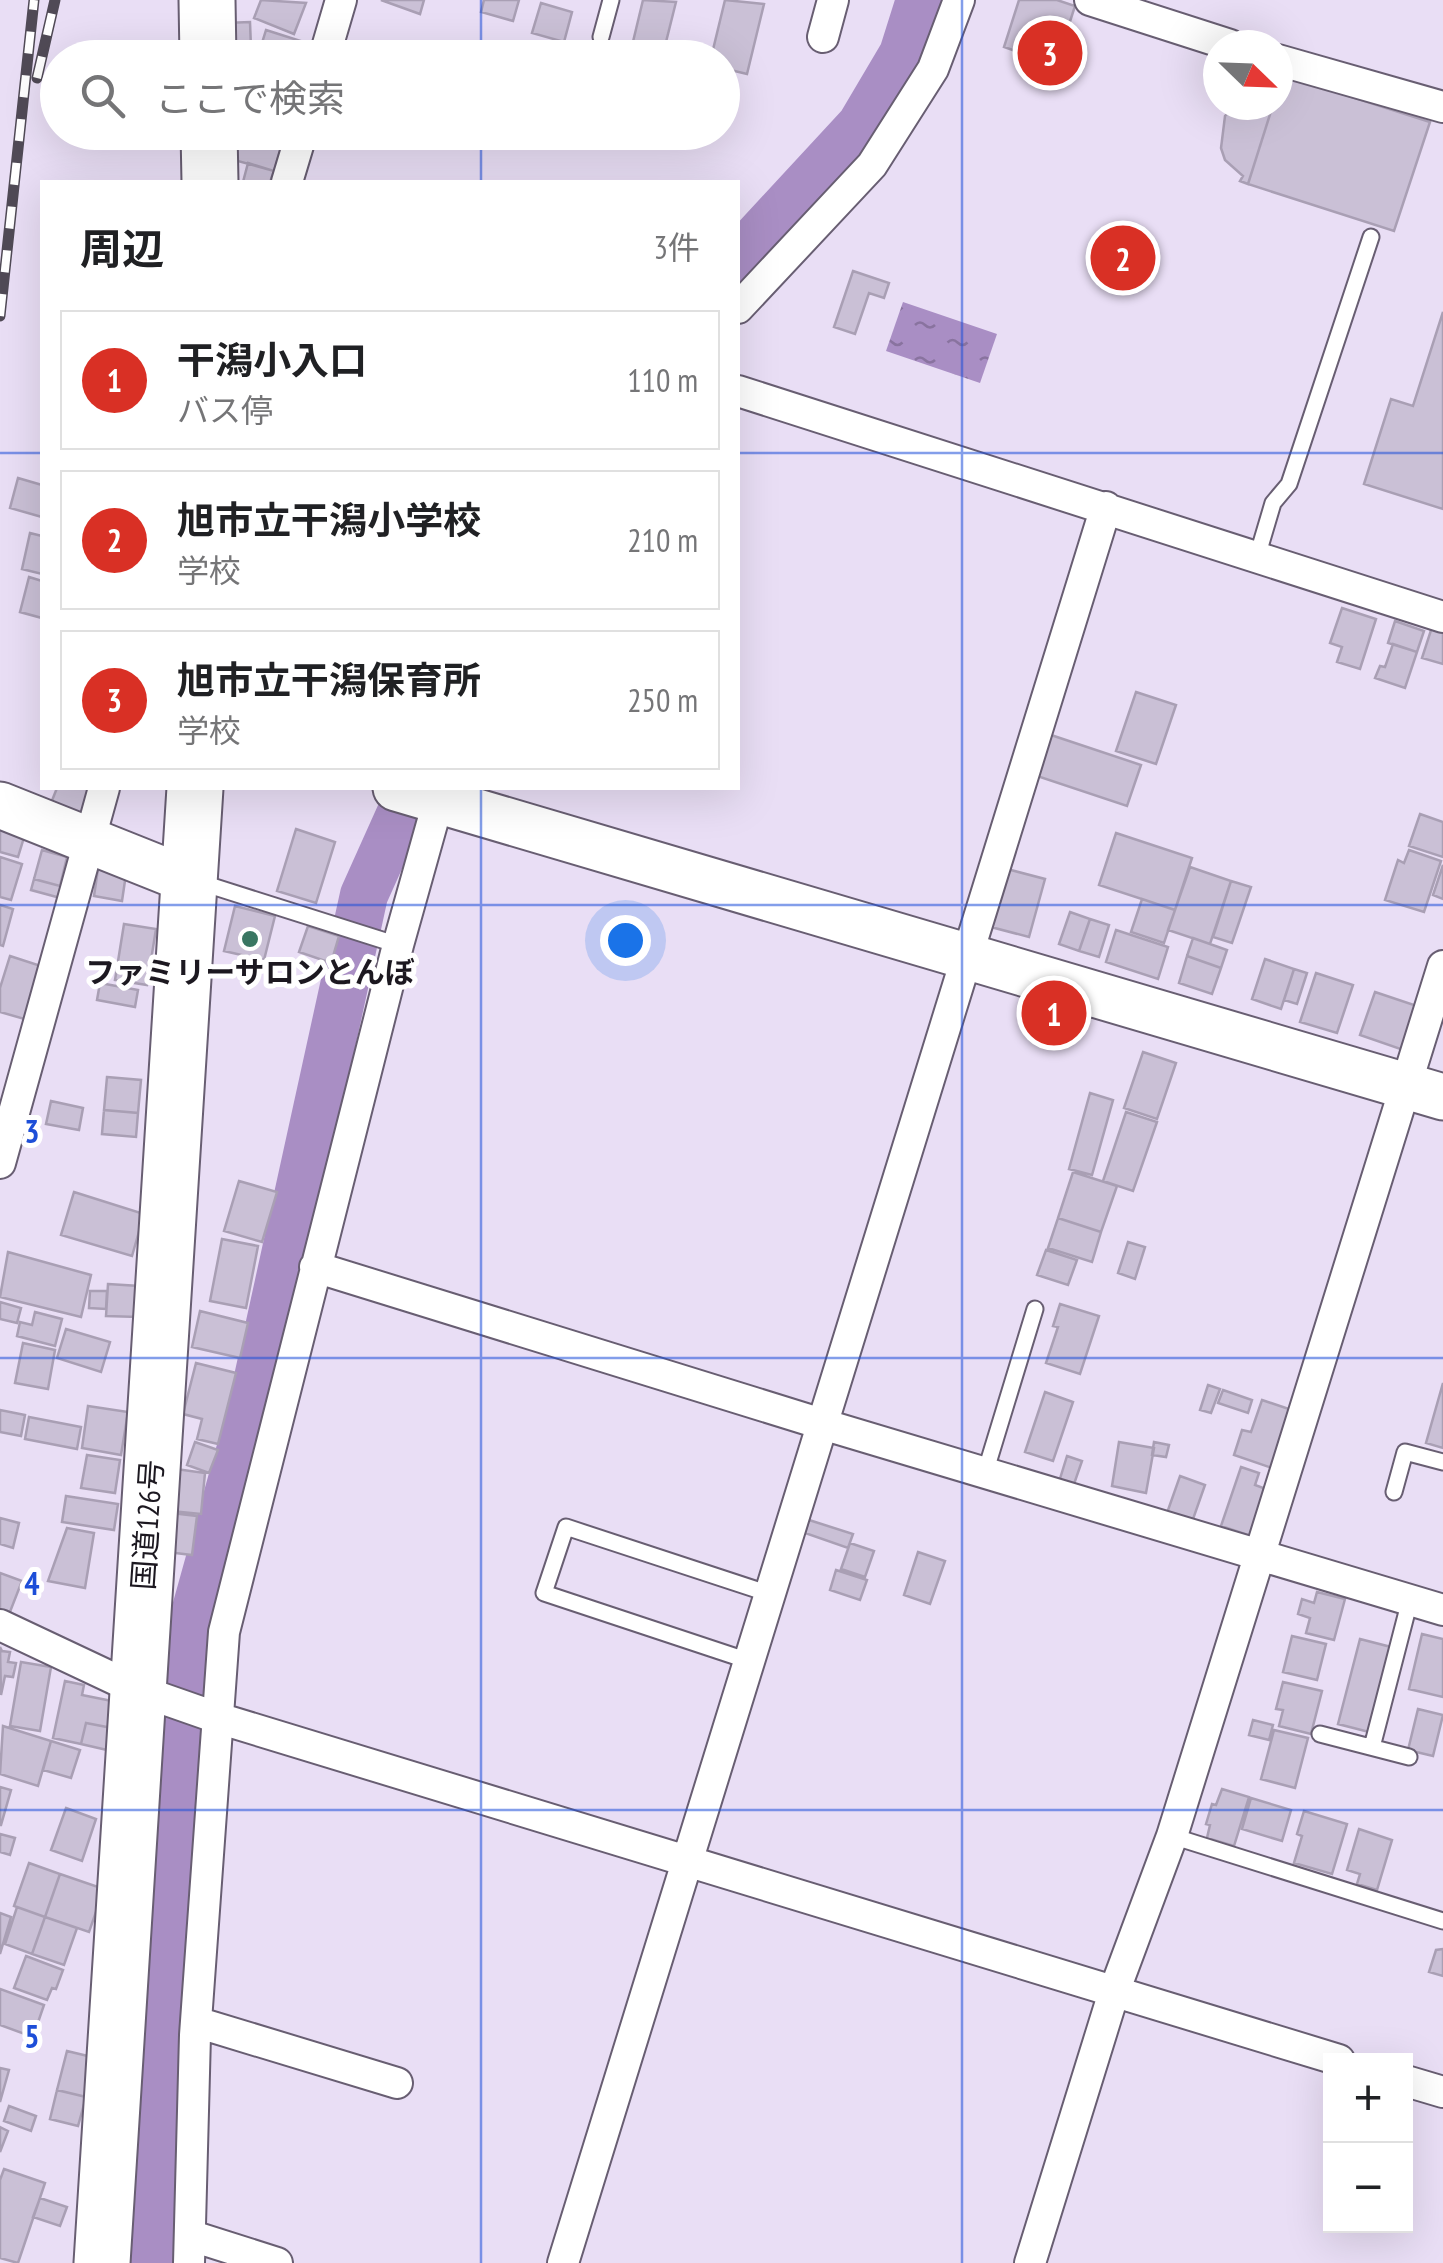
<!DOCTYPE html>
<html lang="ja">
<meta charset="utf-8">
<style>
:root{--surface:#fff;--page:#f2f2f2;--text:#202124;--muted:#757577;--line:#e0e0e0;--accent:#d93025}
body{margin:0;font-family:"PT Sans Narrow","Noto Sans JP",sans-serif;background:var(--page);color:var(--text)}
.controls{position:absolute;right:30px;bottom:30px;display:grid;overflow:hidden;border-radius:0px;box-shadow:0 10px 40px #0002}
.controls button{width:90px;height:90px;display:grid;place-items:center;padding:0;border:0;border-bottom:2px solid var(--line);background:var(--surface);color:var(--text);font:50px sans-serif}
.compass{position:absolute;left:1203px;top:30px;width:90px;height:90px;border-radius:50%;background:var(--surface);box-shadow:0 10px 40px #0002;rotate:113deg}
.you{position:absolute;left:625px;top:940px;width:35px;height:35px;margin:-25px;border:8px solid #fff;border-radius:50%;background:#1a73e8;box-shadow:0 0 0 15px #1a73e833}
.badge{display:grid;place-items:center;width:65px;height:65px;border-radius:50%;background:var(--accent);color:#fff;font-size:32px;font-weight:700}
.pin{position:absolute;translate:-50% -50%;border:5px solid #fff;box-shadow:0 2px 10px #0006}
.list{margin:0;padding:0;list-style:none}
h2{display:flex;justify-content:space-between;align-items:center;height:130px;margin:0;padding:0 40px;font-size:42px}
h2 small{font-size:32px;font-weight:400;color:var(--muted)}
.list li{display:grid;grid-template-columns:65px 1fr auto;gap:30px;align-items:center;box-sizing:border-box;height:140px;margin:0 20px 20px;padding:0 20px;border:2px solid var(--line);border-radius:0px}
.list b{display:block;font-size:38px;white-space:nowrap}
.list p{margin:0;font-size:32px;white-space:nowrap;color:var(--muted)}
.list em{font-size:32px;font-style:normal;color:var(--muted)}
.icon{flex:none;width:55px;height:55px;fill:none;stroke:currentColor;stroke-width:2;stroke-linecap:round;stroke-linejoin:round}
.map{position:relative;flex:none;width:1443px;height:2263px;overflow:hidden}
.search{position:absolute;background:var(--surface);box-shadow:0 10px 40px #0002;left:40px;top:40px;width:700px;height:110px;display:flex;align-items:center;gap:25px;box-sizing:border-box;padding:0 35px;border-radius:55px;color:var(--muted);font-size:38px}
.panel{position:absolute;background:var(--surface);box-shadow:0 10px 40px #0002;left:40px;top:180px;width:700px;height:610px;border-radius:0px}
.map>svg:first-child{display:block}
</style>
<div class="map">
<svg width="1443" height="2263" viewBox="0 0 1443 2263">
<defs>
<pattern id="water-ripples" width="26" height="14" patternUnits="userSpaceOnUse" patternTransform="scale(2.5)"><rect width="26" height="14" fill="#a98ec4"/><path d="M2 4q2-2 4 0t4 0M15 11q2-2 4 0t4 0" fill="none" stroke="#89739f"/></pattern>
</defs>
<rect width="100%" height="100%" fill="#e9def5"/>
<path fill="url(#water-ripples)" d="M903 302 997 334 980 383 886 351Z"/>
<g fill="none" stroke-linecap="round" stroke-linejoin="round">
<path stroke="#a98ec4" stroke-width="48" d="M738 258 861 125 903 54 920 0
M149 2263 193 1620 249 1419 364 895 412 788"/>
</g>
<path fill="#cac0d6" stroke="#a99fb4" stroke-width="2.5" d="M261 0 306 3 294 34 254 18Z
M381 0H424L420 14Z
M484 0H519L513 21 481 12Z
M643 0 676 2 662 58 631 50Z
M725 0 764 4 747 74 722 68V58H711Z
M1019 0H1057L1075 6 1056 65 1004 47Z
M541 3 572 12 564 42 532 33Z
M250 22 251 48H226L225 23Z
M266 30 307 43 302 58 258 56Z
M1283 75 1430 122 1394 231 1248 184 1273 105H1278Z
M1235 105H1273L1248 184 1240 181 1243 176 1225 160 1221 148 1225 116Z
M242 133 282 144 274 171 234 160Z
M248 163 274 171 270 182H243Z
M853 271 889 283 884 298 869 293 855 334 834 327Z
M1443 312V509L1364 484 1391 399 1413 406Z
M18 478 42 485V517L10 508Z
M30 533 42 536V574L22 569Z
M29 577 42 581V618L20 612Z
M1342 608 1376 619 1360 669 1337 662 1342 647 1330 643Z
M1395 621 1424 631 1417 652 1388 643Z
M1432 627 1443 631V664L1422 658Z
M1393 644 1417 652 1405 688 1375 678 1380 666 1385 667Z
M1136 692 1176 705 1156 764 1116 751Z
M1051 735 1141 765 1127 806 1037 776Z
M57 788H95L85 815 51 803Z
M1420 814 1443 822V857L1409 846Z
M0 827 25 834 18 857 0 852Z
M296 829 335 842 316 903 277 891Z
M1116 833 1192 858 1175 910 1099 885Z
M42 850 67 857 60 886 34 879Z
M1409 850 1441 861 1424 912 1385 900 1398 860 1404 863Z
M0 857 22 864 11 900 0 897Z
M1443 865V899L1433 895Z
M1190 867 1231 881 1210 944 1168 930Z
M98 869 126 874 122 901 94 896Z
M1007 869 1045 879 1029 937 991 927Z
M34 879 68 888 64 899 31 890Z
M1231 881 1251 887 1232 943 1213 937Z
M1142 899 1175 910 1164 943 1131 932Z
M0 905 13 909 3 946 0 945Z
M235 906 275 916 264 960 224 951Z
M1070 912 1090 919 1079 951 1059 944Z
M1090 919 1109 925 1099 957 1079 951Z
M124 924 156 929 147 985 115 980Z
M308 926 339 936 331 963 299 952Z
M1116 930 1168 947 1158 979 1106 962Z
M1193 938 1227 950 1221 968 1187 956Z
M10 956 44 967 28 1020 0 1012V988Z
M1187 956 1221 968 1212 994 1179 983Z
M1265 959 1294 969 1281 1009 1252 999Z
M1294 969 1307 973 1297 1004 1284 1000Z
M1316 973 1353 985 1337 1033 1300 1022Z
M100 983 138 990 135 1007 97 1000Z
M1375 992 1423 1008 1409 1052 1360 1035Z
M1143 1052 1176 1063 1157 1119 1124 1108Z
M107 1077 141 1080 138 1113 104 1110Z
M1090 1093 1113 1100 1092 1175 1069 1169Z
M51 1101 83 1108 79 1130 46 1124Z
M104 1110 138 1113 136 1137 102 1134Z
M1126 1112 1157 1122 1133 1191 1103 1181Z
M1073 1172 1117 1186 1101 1232 1058 1218Z
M239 1181 277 1192 262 1242 224 1231Z
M74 1192 144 1214 132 1256 61 1235Z
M1058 1218 1101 1232 1092 1262 1048 1248Z
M222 1239 258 1246 246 1308 210 1301Z
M1128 1242 1145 1247 1135 1279 1118 1273Z
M1046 1250 1077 1260 1068 1285 1037 1275Z
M8 1252 91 1275 81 1317 0 1297Z
M108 1284 139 1286 138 1317 106 1316Z
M90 1291H107L106 1309 89 1308Z
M0 1302 21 1308 17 1323 0 1319Z
M1060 1304 1099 1316 1080 1374 1046 1363 1058 1327 1053 1326Z
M200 1311 248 1323 240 1358 192 1347Z
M35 1312 62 1319 55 1346 17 1336 20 1322 32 1325Z
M66 1329 110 1342 101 1372 57 1358Z
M23 1343 55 1350 48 1389 15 1383Z
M196 1363 236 1373 218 1444 197 1439 202 1419 183 1414Z
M1443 1383V1448L1426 1443Z
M1208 1385 1220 1389 1211 1413 1200 1410Z
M1223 1390 1252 1400 1248 1413 1218 1403Z
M1045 1392 1073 1402 1053 1461 1025 1452Z
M1262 1400 1295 1411 1275 1469 1234 1455 1242 1430 1251 1432Z
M88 1406 128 1412 121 1455 82 1448Z
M0 1410 25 1415 21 1436 0 1432Z
M29 1417 81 1427 77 1449 25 1439Z
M195 1442 218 1450 209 1473 187 1465Z
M1119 1442 1154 1448 1146 1493 1112 1486Z
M1154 1442 1169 1445 1166 1457 1152 1455Z
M87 1455 120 1460 115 1493 81 1488Z
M1067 1456 1082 1461 1073 1487 1059 1482Z
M1241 1467 1259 1473 1255 1485 1266 1489 1251 1536 1221 1526Z
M176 1469 205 1473 201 1514 171 1511Z
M1180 1476 1205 1485 1192 1522 1167 1513Z
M66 1496 118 1504 114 1530 62 1522Z
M171 1513 197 1516 192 1555 167 1552Z
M0 1518 19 1523 13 1548 0 1544Z
M809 1520 853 1534 848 1548 805 1533Z
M67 1528 94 1533 85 1588 48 1581Z
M850 1543 874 1551 865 1577 841 1569Z
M918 1552 945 1561 930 1604 904 1595Z
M836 1570 867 1580 860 1600 830 1590Z
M0 1573 22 1581 8 1617 0 1614Z
M1317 1592 1345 1599 1334 1640 1306 1633 1310 1618 1298 1614 1302 1599 1314 1603Z
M1422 1634 1443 1639V1697L1409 1689Z
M1292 1636 1326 1644 1317 1680 1283 1672Z
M1360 1639 1391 1647 1369 1732 1338 1724Z
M0 1647 2 1651 10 1652 8 1662 16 1663 13 1677 5 1676 1 1695Z
M21 1662 51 1667 40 1731 10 1726Z
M65 1681 84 1685 82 1695 117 1702 112 1728 86 1723 81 1744 53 1738Z
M1283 1682 1322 1691 1311 1734 1279 1726 1283 1710 1276 1709Z
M1418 1709 1443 1715 1433 1756 1408 1750Z
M1253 1720 1273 1725 1269 1740 1249 1735Z
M86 1723 112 1728 107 1750 81 1744Z
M3 1726 51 1741 38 1786 0 1774Z
M1274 1730 1308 1738 1295 1788 1261 1779Z
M51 1741 80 1750 71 1778 43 1770Z
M0 1787 11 1790 1 1825H0Z
M1222 1789 1249 1797 1234 1846 1207 1838 1210 1825 1206 1824 1212 1804 1216 1805Z
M1251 1798 1291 1810 1282 1841 1242 1829Z
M66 1808 96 1819 82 1861 51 1850Z
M1304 1811 1347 1824 1332 1874 1294 1863 1302 1836 1297 1834Z
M1359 1829 1392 1840 1377 1890 1357 1884 1360 1874 1347 1870Z
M0 1834 15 1838 10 1855 0 1852Z
M29 1863 60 1874 45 1917 14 1906Z
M60 1874 104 1889 89 1932 45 1917Z
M17 1907 45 1917 32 1954 5 1944Z
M0 1913 11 1917 0 1954Z
M45 1917 77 1928 64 1965 32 1954Z
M1443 1949V1976L1429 1972 1436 1950Z
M26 1956 63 1970 56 1989 52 1988 47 2000 14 1988Z
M0 1989 44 2005 33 2037 0 2025Z
M67 2051 96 2058 86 2097 57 2090Z
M0 2068 9 2070 0 2102Z
M57 2090 86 2097 78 2126 50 2119Z
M9 2106 36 2116 31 2131 4 2121Z
M0 2127 8 2131 0 2152Z
M4 2169 45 2183 18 2263 0 2258V2180Z
M40 2198 67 2207 60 2226 33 2217Z"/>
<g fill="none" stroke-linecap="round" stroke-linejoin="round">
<defs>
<path id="lane" d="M601 37 611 0
M1257 557 1273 503 1289 484 1371 237
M196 881 398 945
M985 1473 1035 1309
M1394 1492 1405 1452 1443 1462
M749 1661 544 1593 566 1527 770 1594
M1320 1734 1409 1757
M1372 1747 1410 1600
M1172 1836 1443 1921"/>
<path id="street" d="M1090 0 1230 45
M823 37 833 0
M324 58 341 0
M1278 60 1443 107
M287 182 302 132
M738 308 872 165 933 69 959 0
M738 391 1443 617
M0 1163 104 788
M315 1267 822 1424 1443 1610
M0 1625 138 1690 218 1718 1339 2060
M196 2022 397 2083
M1406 2081 1443 2092
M192 2236 277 2263
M189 2263 195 2035 224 1632 398 945 442 788
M563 2263 1106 507
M1030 2263 1114 1992 1172 1836 1443 966"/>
<path id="secondary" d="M396 788 1443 1097
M0 805 188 880"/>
<path id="highway" d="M207 0 208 58
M209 132 210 182
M102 2263 195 788"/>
</defs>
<use href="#lane" stroke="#685e72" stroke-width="19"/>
<use href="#street" stroke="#685e72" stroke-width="34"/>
<use href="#secondary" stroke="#685e72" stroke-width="49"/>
<use href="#highway" stroke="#685e72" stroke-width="59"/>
<use href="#lane" stroke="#fff" stroke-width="15"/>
<use href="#street" stroke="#fff" stroke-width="30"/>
<use href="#secondary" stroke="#fff" stroke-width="45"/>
<use href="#highway" stroke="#fff" stroke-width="55"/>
<defs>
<path id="rail" d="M37 78 55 0
M0 316 34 0"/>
</defs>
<use href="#rail" stroke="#504a56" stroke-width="11"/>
<use href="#rail" stroke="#fff" stroke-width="8" stroke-dasharray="22" stroke-linecap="butt"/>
</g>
<path fill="none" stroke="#1d4ed8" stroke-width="2.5" stroke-opacity="0.55" d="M481 0V58M962 0V2263M481 132V182M0 453H42M738 453H1443M481 788V2263M0 905H1443M0 1358H1443M0 1810H1443"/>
<circle fill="#397662" stroke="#fff" stroke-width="4" cx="250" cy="939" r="10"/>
<g text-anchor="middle" stroke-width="10" stroke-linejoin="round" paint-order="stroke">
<g font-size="30" font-weight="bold" fill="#1c1820" stroke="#fff">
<text x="250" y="983">ファミリーサロンとんぼ</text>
</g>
<g font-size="30" fill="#1c1820" stroke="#fff">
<text transform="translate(148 1525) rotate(-86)" y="10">国道126号</text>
</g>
</g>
<g font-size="32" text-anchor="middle" font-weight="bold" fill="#1d4ed8" stroke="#fff" stroke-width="10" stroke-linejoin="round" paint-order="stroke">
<text x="32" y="1143">3</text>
<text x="32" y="1595">4</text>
<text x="32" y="2048">5</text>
</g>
</svg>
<div class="controls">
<button>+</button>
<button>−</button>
</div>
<svg class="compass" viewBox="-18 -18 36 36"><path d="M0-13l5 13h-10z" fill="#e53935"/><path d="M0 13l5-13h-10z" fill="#757577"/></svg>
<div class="you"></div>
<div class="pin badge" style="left:1054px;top:1013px">1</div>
<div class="pin badge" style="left:1123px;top:258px">2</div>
<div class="pin badge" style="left:1050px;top:53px">3</div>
<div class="search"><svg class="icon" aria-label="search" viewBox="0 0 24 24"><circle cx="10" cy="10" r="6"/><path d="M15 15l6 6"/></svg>ここで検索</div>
<section class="panel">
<h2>周辺<small>3件</small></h2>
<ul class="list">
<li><span class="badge">1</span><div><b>干潟小入口</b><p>バス停</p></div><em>110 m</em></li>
<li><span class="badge">2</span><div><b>旭市立干潟小学校</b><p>学校</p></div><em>210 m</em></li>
<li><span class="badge">3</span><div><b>旭市立干潟保育所</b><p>学校</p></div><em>250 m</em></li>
</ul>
</section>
</div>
